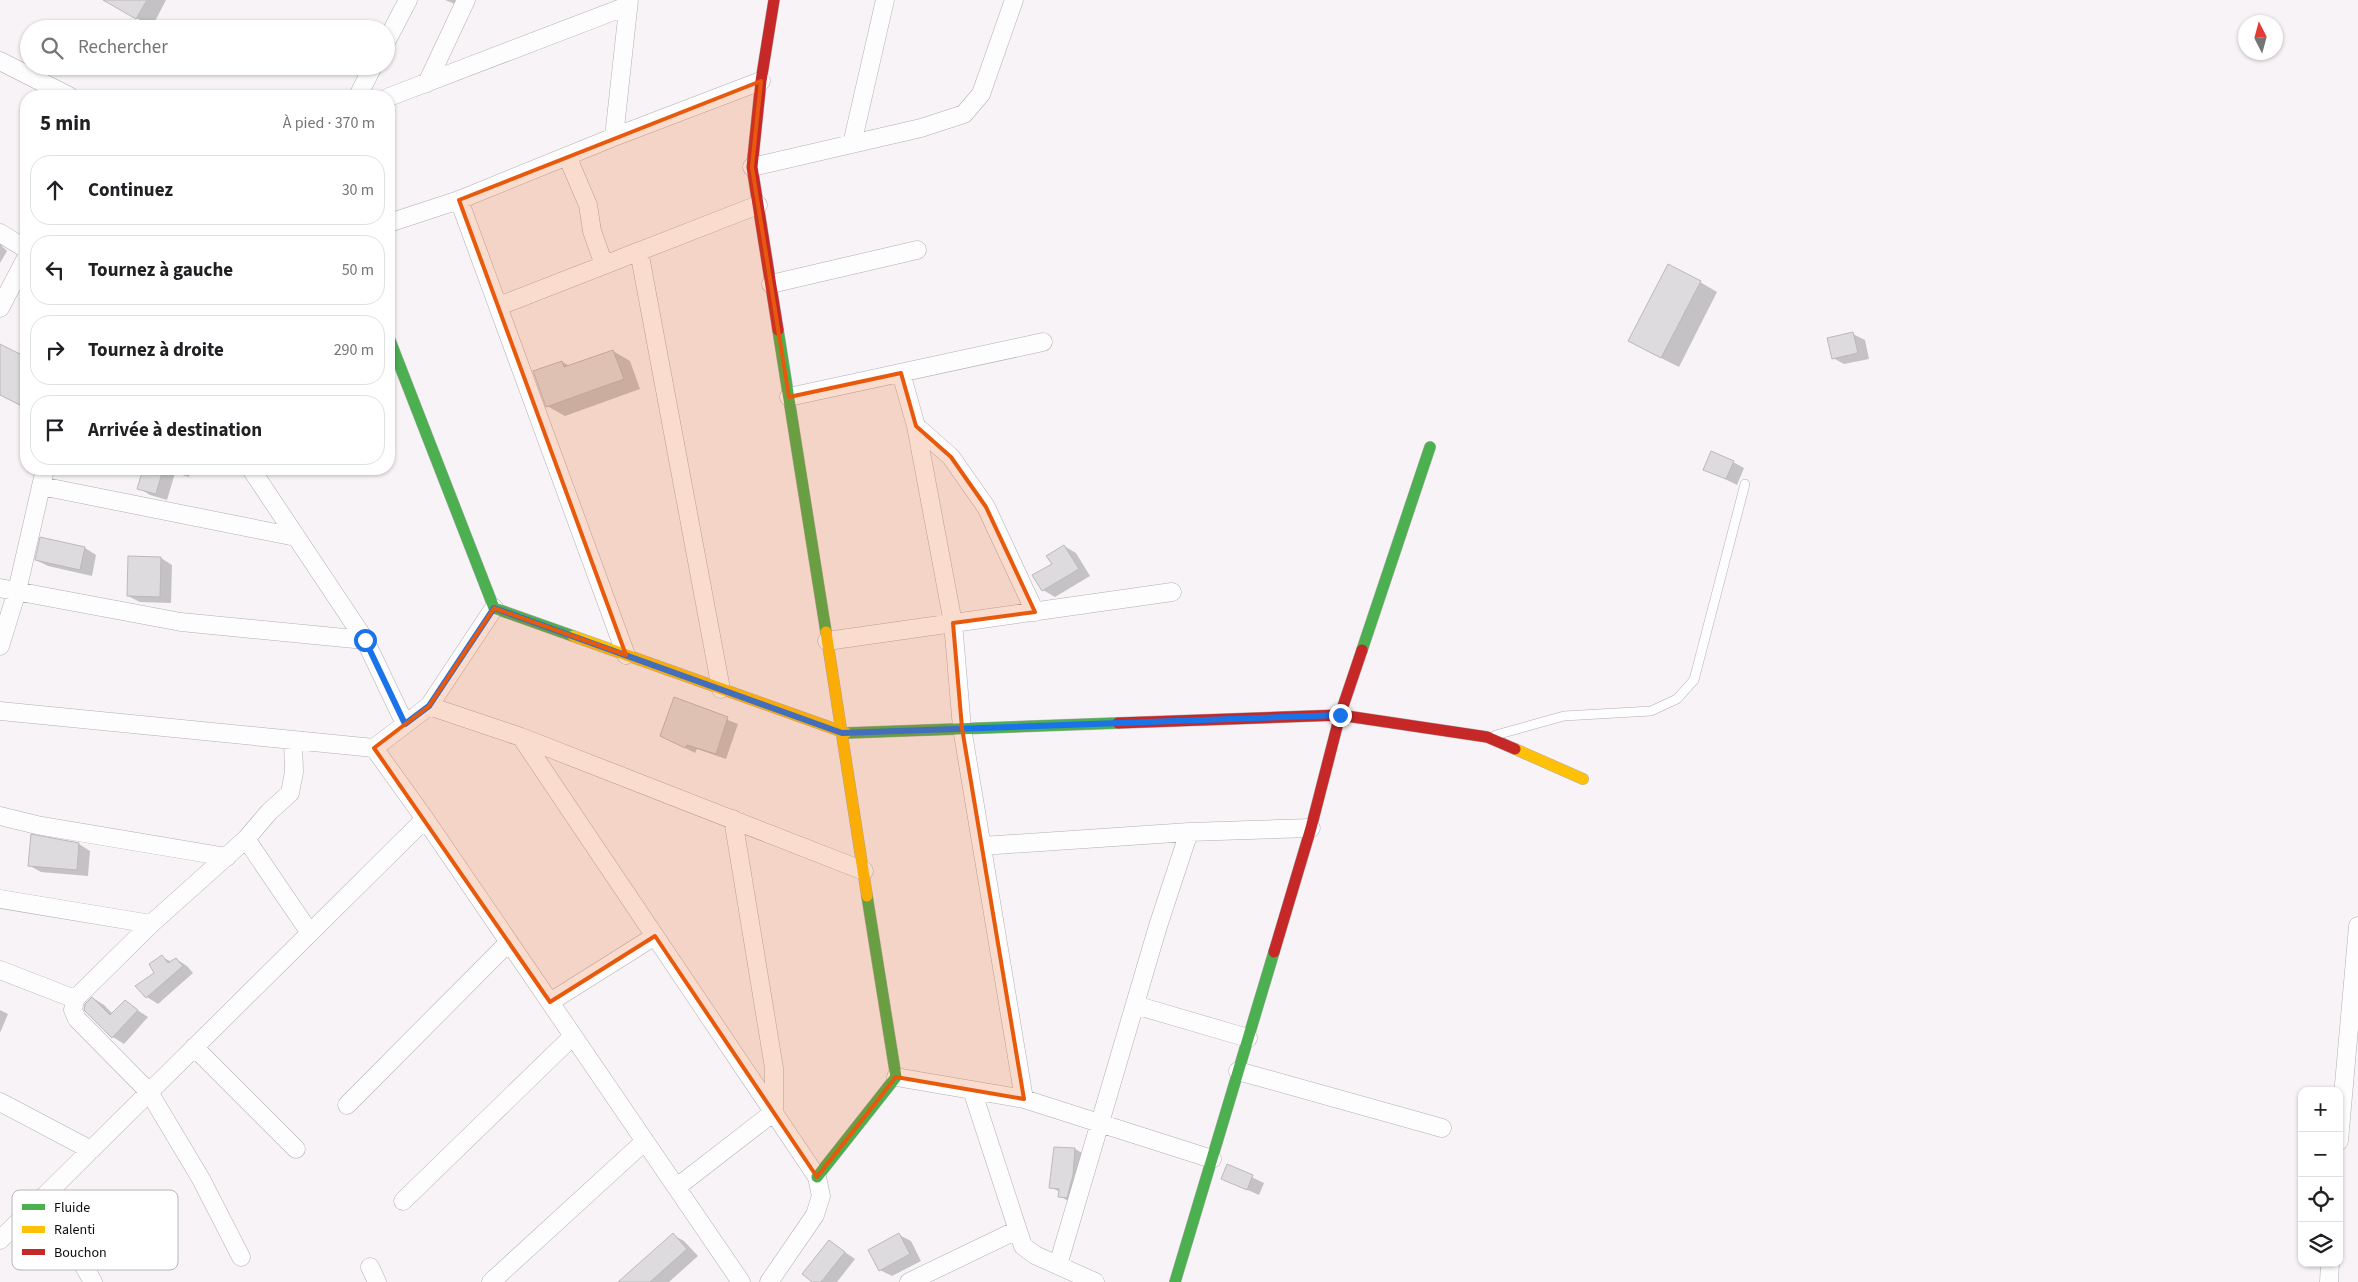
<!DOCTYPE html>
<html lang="fr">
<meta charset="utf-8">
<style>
:root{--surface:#fff;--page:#f2f2f2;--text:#202124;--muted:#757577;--line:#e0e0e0}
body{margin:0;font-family:"Source Sans 3",sans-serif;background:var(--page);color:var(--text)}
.controls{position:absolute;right:15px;bottom:15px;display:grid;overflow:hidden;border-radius:10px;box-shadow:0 1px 4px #0004}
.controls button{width:45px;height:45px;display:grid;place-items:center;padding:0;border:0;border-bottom:1px solid var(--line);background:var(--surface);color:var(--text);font:25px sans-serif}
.compass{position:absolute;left:2238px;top:15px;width:45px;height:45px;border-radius:50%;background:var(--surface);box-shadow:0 1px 4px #0004;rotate:354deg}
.stop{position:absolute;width:15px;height:15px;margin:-11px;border:4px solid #1a73e8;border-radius:50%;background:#fff}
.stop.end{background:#1a73e8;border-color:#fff;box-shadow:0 1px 5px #0008}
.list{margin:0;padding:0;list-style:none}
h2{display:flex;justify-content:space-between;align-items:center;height:65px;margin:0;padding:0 20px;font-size:21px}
h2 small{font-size:16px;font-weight:400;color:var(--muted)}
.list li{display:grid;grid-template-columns:32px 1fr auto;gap:15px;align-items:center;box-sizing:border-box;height:70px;margin:0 10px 10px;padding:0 10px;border:1px solid var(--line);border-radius:20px}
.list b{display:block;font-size:19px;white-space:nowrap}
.list em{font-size:16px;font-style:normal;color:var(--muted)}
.icon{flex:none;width:28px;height:28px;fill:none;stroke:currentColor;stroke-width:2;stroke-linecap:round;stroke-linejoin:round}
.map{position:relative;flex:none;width:2358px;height:1282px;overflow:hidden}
.search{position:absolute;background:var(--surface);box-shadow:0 1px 4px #0004;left:20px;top:20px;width:375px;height:55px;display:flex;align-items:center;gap:12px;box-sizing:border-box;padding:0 18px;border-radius:28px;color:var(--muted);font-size:19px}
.panel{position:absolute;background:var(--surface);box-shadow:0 1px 4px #0004;left:20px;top:90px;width:375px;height:385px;border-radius:20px}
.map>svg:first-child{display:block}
</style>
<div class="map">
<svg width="2358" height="1282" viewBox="0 0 2358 1282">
<rect width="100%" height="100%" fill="#f7f3f7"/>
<path fill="#0003" d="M105 0H166L152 27Z
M445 0H470L465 8Z
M0 236 1 245 7 251 0 263Z
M1700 282 1717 292 1679 367 1647 351Z
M26 284V300L20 297Z
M1853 334 1865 340 1869 359 1844 364 1833 358Z
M0 346 26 358V408L0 395Z
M613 351 630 361 640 389 565 416 547 406 562 362 570 366Z
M1733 462 1744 468 1737 485 1705 469Z
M145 469H191L189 477 175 473 167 500 150 495 139 488Z
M1064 546 1076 553 1090 576 1055 597 1043 590 1034 576 1053 564Z
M85 548 96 555 92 576 48 566 36 560Z
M161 558 172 565 171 603 140 602 128 596Z
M675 699 738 724 726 759 697 749 695 753 671 741Z
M79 844 90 851 88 876 41 872 30 866Z
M162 957 172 962 176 959 187 966 193 973 158 1004 147 997Z
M93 998 104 1005 113 1014 125 1002 148 1017 124 1044 113 1037 86 1009Z
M0 1010 8 1014 0 1033Z
M1055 1148 1075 1149 1084 1154 1068 1201 1060 1196V1192L1050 1187Z
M1228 1166 1264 1183 1259 1195 1223 1179Z
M673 1235 684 1241 698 1256 669 1282H632Z
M899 1235 911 1241 921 1261 892 1276 880 1270Z
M829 1241 855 1259 837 1282H814Z"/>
<path fill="#dedbde" stroke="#bcb9bc" d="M103 0H147L136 19Z
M1668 264 1701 281 1661 358 1628 341Z
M1853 332 1858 353 1832 359 1827 338Z
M0 344 26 357V393L20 405 0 395Z
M613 350 624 379 546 407 533 371 562 361 564 367Z
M1711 451 1734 461 1726 479 1703 470Z
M143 469H163L156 494 137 489Z
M40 537 85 547 80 570 35 560Z
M1064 545 1079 569 1042 591 1032 575 1052 564 1046 556Z
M128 556 161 557 160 597 127 596Z
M674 697 728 717 716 754 687 745 685 748 660 736Z
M31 834 79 843 77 870 28 866Z
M162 955 168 963 176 958 183 966 146 998 135 986 154 973 149 964Z
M92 997 110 1015 125 1000 138 1010 112 1038 84 1010 85 1004Z
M1054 1147 1075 1148 1073 1175 1067 1198 1058 1197 1059 1189 1049 1188Z
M1227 1164 1253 1175 1247 1190 1221 1179Z
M673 1233 687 1249 650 1282H618Z
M899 1233 910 1254 879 1271 868 1250Z
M829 1240 845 1252 821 1282H812L802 1274Z"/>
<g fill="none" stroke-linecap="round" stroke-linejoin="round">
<defs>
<path id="lane" d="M1496 735 1564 716 1651 711 1677 699 1694 680 1745 484"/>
<path id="street" d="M386 42 408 0
M0 61 69 96
M427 83 466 0
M358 96 373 66
M389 97 627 6
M614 137 629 0
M852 144 885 0
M567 156 588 205 592 231 604 265
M752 167 921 128 964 114 981 94 1014 0
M459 200 626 655
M389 223 459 200 614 137 761 81
M0 233 26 249
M639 251 721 689
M771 284 917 250
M499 306 758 205
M0 308 26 258
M901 373 916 426 953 623 962 728 1024 1099
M789 397 1043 342
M916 426 951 457 986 507 1035 612
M251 469 365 640 405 724
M41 486 296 537
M0 588 181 622 365 640
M827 641 1172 592
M0 646 17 591 45 469
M429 706 521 737 864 871
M0 711 374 748 429 706 494 608
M521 737 817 1177 821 1196 815 1215 769 1282
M374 748 425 819 741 1282
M0 816 37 825 227 857
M246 839 310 933
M982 846 1189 832
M0 899 151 924
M0 970 75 999
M550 1002 655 936
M1135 1005 1248 1038
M194 1047 296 1149
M1238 1071 1442 1128
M896 1077 1024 1099 1212 1159
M972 1090 1023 1246 1035 1255 1095 1282
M0 1102 91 1150
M347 1105 509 942
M2339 1141 2358 926
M677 1187 774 1112V1068L733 819
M44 1196 93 1282
M403 1201 573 1036
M0 1240 425 819
M241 1257 201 1179 149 1092 77 1019 73 1010 75 999 151 924 246 839 269 812 290 793 294 772 293 740
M1058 1265 1158 926 1189 832 1311 828
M370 1267 377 1282
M491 1282 645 1141
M909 1282 1017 1230
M2329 1282 2330 1263"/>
<path id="fast" d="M778 330 826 632
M389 338 494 608 573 636
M1362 650 1430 447
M846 733 1118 723
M817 1177 896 1077 867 896
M1175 1282 1274 952"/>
<path id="slow" d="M826 632 867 896
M573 636 846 733
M1515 749 1583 779"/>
<path id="jam" d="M774 0 761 81 752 167 778 330
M1118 723 1340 715 1487 737 1515 749
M1274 952 1311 828 1340 715 1362 650"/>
</defs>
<use href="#lane" stroke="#b2afb3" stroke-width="10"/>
<use href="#street" stroke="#b2afb3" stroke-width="19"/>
<use href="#fast" stroke="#b2afb3" stroke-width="12"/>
<use href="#slow" stroke="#b2afb3" stroke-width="12"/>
<use href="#jam" stroke="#b2afb3" stroke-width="12"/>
<use href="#lane" stroke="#fefdfe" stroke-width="9"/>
<use href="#street" stroke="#fefdfe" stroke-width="18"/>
<use href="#fast" stroke="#4caf50" stroke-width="11"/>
<use href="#slow" stroke="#ffc107" stroke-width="11"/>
<use href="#jam" stroke="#c62828" stroke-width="11"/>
</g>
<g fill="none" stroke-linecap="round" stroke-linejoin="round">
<path stroke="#1a73e8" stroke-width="6" d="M365 640 405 724 429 706 494 608 842 733 1340 715"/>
</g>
<path fill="#e8590c" fill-opacity="0.2" stroke="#e8590c" stroke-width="4" stroke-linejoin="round" d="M761 81 752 167 789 397 901 373 916 426 951 457 986 507 1035 612 953 623 962 728 1024 1099 896 1077 817 1177 655 936 550 1002 374 748 429 706 494 608 626 655 459 200Z"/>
<rect x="12" y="1190" width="166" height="80" rx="8" fill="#fff" stroke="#b7b6b7" stroke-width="1"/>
<rect x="22" y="1204" width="23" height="6" fill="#4caf50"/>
<rect x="22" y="1226" width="23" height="7" fill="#ffc107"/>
<rect x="22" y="1249" width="23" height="6" fill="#c62828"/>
<g font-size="14" fill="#0f0d0f">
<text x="54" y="1212">Fluide</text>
<text x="54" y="1234">Ralenti</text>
<text x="54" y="1257">Bouchon</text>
</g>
</svg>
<div class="controls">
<button>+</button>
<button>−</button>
<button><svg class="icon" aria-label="locate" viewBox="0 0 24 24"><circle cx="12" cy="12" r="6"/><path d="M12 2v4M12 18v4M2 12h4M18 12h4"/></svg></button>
<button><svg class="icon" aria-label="layers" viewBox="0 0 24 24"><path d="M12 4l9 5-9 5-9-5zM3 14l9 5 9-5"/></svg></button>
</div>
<svg class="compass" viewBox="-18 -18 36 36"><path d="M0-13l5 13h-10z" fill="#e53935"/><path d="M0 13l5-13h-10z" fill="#757577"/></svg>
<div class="stop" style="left:365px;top:640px"></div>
<div class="stop end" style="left:1340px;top:715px"></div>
<div class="search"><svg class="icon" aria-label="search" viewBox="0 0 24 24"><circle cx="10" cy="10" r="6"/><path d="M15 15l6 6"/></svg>Rechercher</div>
<section class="panel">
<h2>5 min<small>À pied · 370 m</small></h2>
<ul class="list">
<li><svg class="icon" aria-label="ahead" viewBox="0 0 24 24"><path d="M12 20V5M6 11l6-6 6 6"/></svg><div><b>Continuez</b></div><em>30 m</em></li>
<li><svg class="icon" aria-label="left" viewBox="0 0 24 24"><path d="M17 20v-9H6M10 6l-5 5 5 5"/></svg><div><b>Tournez à gauche</b></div><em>50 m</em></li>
<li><svg class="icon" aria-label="right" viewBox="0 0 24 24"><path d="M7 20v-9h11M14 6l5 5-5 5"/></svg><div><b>Tournez à droite</b></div><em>290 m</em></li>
<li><svg class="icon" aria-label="arrive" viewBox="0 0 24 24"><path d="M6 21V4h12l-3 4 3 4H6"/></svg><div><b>Arrivée à destination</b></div></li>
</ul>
</section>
</div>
